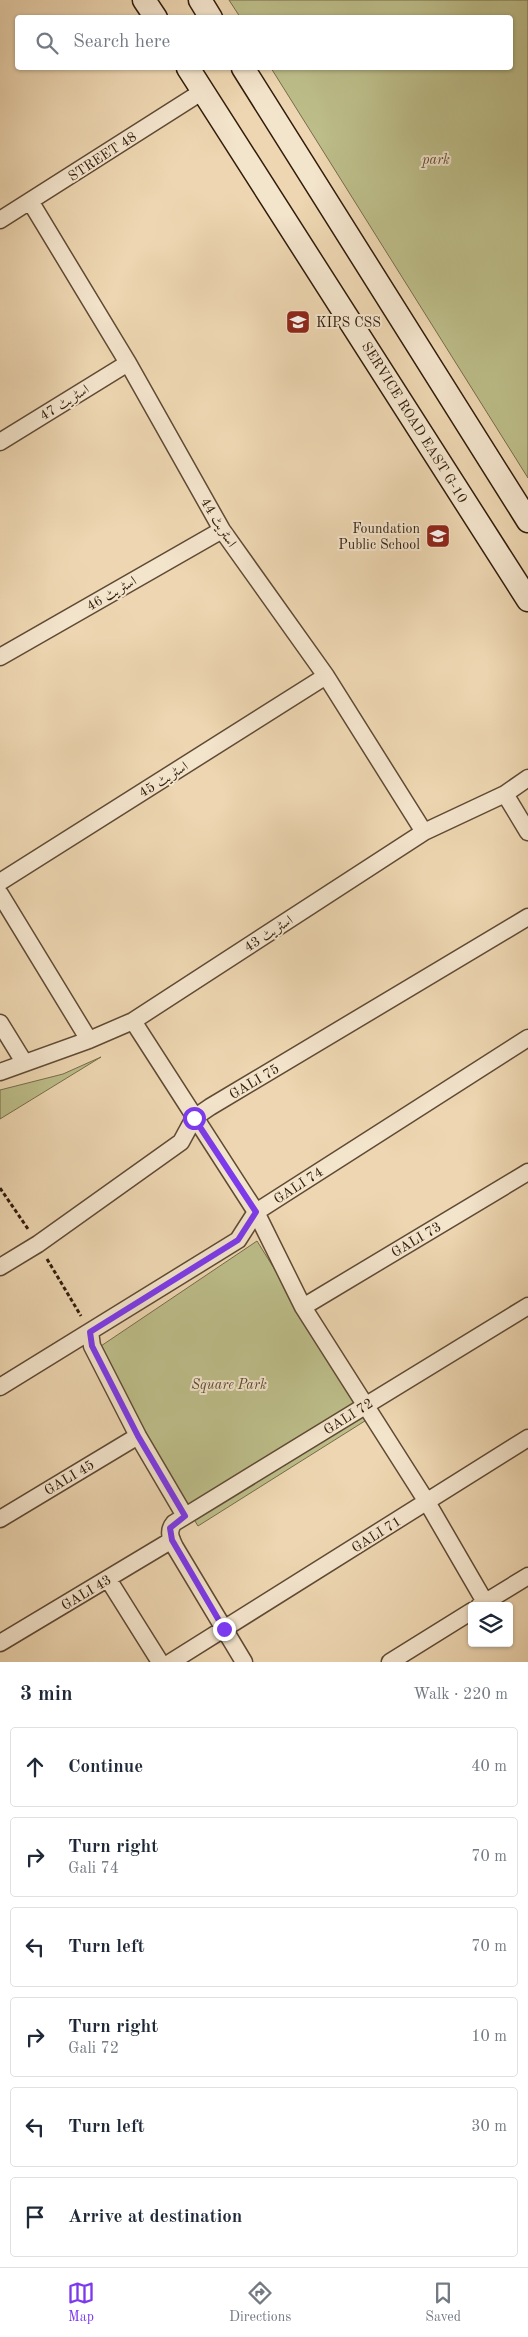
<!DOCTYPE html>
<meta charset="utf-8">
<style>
:root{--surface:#fff;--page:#f6f6f7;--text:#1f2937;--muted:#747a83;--line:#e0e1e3;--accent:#7c3aed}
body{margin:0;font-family:"Old Standard TT",Amiri,serif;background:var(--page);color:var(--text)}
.controls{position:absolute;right:15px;bottom:15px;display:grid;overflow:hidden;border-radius:5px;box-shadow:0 1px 4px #0004}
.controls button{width:45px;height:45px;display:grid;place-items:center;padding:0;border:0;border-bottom:1px solid var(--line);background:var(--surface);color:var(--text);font:25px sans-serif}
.stop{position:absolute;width:15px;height:15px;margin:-11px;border:4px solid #7c3aed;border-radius:50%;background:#fff}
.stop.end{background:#7c3aed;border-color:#fff;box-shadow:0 1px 5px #0008}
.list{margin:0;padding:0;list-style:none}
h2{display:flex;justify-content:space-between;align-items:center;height:65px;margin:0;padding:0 20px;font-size:21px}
h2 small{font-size:16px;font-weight:400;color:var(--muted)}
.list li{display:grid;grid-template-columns:32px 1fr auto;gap:15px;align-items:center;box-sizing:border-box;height:80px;margin:0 10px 10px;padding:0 10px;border:1px solid var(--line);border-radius:5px}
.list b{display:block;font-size:19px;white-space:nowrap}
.list p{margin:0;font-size:16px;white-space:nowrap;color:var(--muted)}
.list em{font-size:16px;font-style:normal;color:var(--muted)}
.icon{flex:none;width:28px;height:28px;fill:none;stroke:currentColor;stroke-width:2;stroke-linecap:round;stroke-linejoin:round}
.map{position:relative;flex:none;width:528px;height:1662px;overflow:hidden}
.search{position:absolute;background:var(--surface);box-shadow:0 1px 4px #0004;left:15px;right:15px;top:15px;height:55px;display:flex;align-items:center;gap:12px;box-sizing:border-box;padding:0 18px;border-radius:5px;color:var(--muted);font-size:19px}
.sheet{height:605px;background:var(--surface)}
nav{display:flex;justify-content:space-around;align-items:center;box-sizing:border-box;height:70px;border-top:1px solid var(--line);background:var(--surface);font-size:14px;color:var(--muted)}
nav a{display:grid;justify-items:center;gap:2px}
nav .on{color:var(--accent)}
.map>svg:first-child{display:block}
</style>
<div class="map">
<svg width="528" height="1662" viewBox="0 0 528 1662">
<rect width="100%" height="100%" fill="#edd6b1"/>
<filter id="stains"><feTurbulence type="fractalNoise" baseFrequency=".004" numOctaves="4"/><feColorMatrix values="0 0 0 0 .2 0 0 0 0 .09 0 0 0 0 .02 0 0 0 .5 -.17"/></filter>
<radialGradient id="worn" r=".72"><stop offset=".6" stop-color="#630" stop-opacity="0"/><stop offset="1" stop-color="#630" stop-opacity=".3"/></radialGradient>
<path fill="#bcbd89" stroke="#766c4a" d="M229 0H528V478L271 68H510V18L240 17Z
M101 1057 0 1119V1090L63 1074Z
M257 1241 368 1419 198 1526 92 1352Z"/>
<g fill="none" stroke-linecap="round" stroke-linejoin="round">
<defs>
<path id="minor" d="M30 201 128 363 222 530 326 676 424 832
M0 220 203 91
M0 442 128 363
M0 657 222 530
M505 794 528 832
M0 882 326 676
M0 894 89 1040
M133 1021 256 1212 303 1307 427 1502 485 1602
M0 1023 24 1062
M0 1072 89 1040 133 1021 424 832 505 794 528 778
M0 1267 38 1244 181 1142 194 1118 210 1107 528 917
M303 1307 528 1172
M90 1332 92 1346 138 1436 185 1516
M0 1387 238 1240 256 1212 528 1038
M0 1519 138 1436
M108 1579 160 1662
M479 1606 528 1576
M0 1643 172 1540
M171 1662 528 1438
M244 1662 175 1547C171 1539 167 1531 174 1523L528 1306
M390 1662 472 1611"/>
<path id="secondary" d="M144 0 156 18
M200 0 211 18
M188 68 528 600
M243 68 528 521"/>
</defs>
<use href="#minor" stroke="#604a34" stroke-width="19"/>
<use href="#secondary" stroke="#311c0b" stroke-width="25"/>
<path stroke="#311c0b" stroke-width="3" stroke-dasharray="4 2.5" stroke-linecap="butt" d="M0 1188 28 1229
M47 1259 81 1316"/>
<use href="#minor" stroke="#f3e4cc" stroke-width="16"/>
<use href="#secondary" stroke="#f3e4cc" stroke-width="22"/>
</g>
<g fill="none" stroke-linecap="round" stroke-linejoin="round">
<path stroke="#7c3aed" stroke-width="6" d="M194 1118 256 1212 238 1240 90 1332 92 1346 138 1436 185 1516 170 1528 172 1540 224 1629"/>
</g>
<defs>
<symbol id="school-square" viewBox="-11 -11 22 22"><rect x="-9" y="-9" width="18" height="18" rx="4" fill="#8f2418" stroke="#f3e4cc"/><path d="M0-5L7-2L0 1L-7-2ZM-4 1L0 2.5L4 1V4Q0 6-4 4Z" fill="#fff"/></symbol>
</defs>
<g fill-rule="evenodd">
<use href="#school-square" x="284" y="308" width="28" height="28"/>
<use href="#school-square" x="424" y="522" width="28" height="28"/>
</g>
<g text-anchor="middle" stroke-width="4" stroke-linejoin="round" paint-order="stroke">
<g font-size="14" fill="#311c0b" stroke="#f3e4cc">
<text transform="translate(102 156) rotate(-33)" y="5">STREET 48</text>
<text transform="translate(64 402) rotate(-32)" y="5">اسٹریٹ 47</text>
<text transform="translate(415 422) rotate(58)" y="5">SERVICE ROAD EAST G-10</text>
<text transform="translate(219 522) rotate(58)" y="5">اسٹریٹ 44</text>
<text transform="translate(111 593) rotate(-30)" y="5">اسٹریٹ 46</text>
<text transform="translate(163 779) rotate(-32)" y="5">اسٹریٹ 45</text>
<text transform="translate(268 933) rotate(-33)" y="5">اسٹریٹ 43</text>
<text transform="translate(254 1081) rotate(-31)" y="5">GALI 75</text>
<text transform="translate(298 1185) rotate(-33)" y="5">GALI 74</text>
<text transform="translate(416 1239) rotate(-31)" y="5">GALI 73</text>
<text transform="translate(348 1416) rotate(-32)" y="5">GALI 72</text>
<text transform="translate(69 1477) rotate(-31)" y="5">GALI 45</text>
<text transform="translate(376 1534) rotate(-32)" y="5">GALI 71</text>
<text transform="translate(86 1592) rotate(-31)" y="5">GALI 43</text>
</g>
<g font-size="14" font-style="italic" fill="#5b4c31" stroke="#f3e4cc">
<text x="436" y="164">park</text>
<text x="229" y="1389">Square Park</text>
</g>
<g font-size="14" fill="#311c0b" stroke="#f3e4cc" text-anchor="start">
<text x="316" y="327">KIPS CSS</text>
<text x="420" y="533" text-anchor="end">Foundation<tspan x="420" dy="16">Public School</tspan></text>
</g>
</g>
<rect width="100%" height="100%" filter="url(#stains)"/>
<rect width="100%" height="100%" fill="url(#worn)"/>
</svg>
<div class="controls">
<button><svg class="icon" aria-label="layers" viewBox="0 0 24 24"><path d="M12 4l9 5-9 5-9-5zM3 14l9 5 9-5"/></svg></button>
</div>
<div class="stop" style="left:194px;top:1118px"></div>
<div class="stop end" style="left:224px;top:1629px"></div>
<div class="search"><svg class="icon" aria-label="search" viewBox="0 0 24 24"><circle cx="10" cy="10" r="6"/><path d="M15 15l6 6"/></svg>Search here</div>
</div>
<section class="sheet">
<h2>3 min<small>Walk · 220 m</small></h2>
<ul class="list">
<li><svg class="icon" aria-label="ahead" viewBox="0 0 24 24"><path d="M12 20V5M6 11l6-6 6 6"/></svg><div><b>Continue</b></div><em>40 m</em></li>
<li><svg class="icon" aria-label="right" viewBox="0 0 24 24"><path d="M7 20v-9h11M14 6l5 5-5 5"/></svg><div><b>Turn right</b><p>Gali 74</p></div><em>70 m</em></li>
<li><svg class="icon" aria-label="left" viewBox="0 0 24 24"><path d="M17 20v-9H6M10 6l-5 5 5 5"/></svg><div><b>Turn left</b></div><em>70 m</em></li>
<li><svg class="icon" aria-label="right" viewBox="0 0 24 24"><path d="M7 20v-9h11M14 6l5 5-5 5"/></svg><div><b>Turn right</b><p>Gali 72</p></div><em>10 m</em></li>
<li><svg class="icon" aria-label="left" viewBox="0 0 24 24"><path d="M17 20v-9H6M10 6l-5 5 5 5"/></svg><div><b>Turn left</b></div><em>30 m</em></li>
<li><svg class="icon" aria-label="arrive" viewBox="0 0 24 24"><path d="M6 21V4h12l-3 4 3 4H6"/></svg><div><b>Arrive at destination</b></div></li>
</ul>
</section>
<nav>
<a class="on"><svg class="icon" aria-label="map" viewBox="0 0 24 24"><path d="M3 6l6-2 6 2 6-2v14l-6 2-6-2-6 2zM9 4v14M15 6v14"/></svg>Map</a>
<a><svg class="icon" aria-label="directions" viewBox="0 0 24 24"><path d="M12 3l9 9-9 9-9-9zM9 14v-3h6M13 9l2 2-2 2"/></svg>Directions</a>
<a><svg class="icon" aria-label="saved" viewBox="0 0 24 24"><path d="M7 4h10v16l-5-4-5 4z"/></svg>Saved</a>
</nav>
